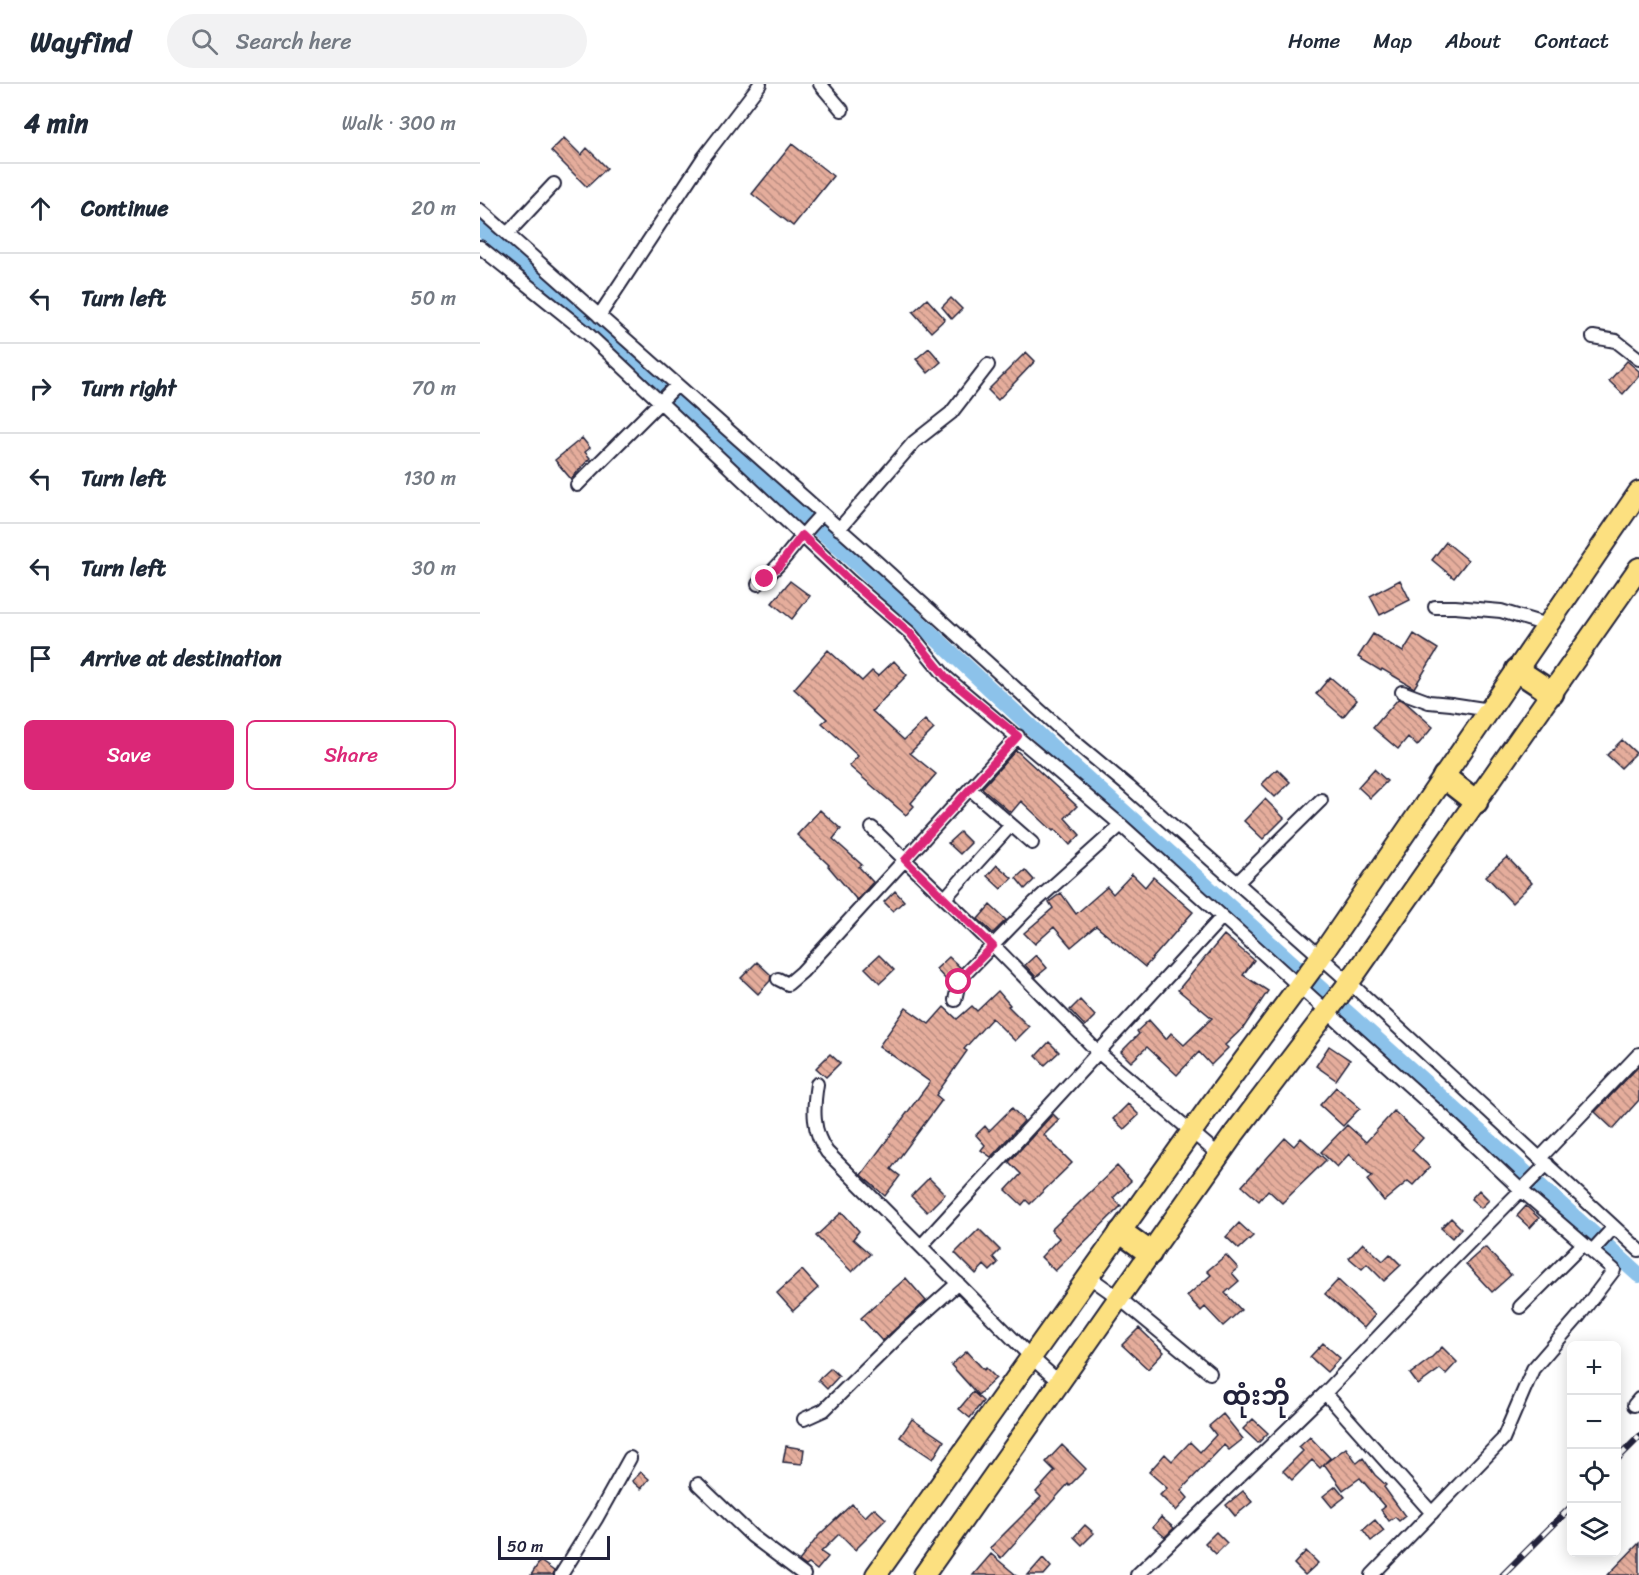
<!DOCTYPE html>
<meta charset="utf-8">
<style>
:root{--surface:#fff;--page:#f2f2f3;--text:#1f2937;--muted:#747a83;--line:#e0e1e3;--accent:#db2777}
body{margin:0;font-family:Sriracha,"Noto Sans Myanmar",sans-serif;background:var(--page);color:var(--text)}
.controls{position:absolute;right:18px;bottom:18px;display:grid;overflow:hidden;border-radius:9px;box-shadow:0 3px 15px #0003}
.controls button{width:54px;height:54px;display:grid;place-items:center;padding:0;border:0;border-bottom:2px solid var(--line);background:var(--surface);color:var(--text);font:30px sans-serif}
.scale{position:absolute;left:18px;bottom:15px;width:112px;box-sizing:border-box;padding-left:6px;border:3px solid #22223b;border-top:0;font-size:16px;line-height:21px;white-space:nowrap;color:#22223b;-webkit-text-stroke:4px #fff;paint-order:stroke}
.stop{position:absolute;width:18px;height:18px;margin:-14px;border:4px solid #db2777;border-radius:50%;background:#fff}
.stop.end{background:#db2777;border-color:#fff;box-shadow:0 2px 6px #0008}
.list{margin:0;padding:0;list-style:none}
h2{display:flex;justify-content:space-between;align-items:center;height:78px;margin:0;padding:0 24px;font-size:26px}
h2 small{font-size:20px;font-weight:400;color:var(--muted)}
.list li{display:grid;grid-template-columns:39px 1fr auto;gap:18px;align-items:center;box-sizing:border-box;height:90px;padding:0 24px;border-top:2px solid var(--line)}
.list b{display:block;font-size:22px;white-space:nowrap}
.list em{font-size:20px;font-style:normal;color:var(--muted)}
.actions{display:flex;gap:12px;padding:18px 24px}
.actions a{flex:1;padding:14px 0;border:2px solid var(--accent);border-radius:9px;text-align:center;font-size:21px;color:var(--accent)}
.actions .main{background:var(--accent);color:#fff}
.icon{flex:none;width:33px;height:33px;fill:none;stroke:currentColor;stroke-width:2;stroke-linecap:round;stroke-linejoin:round}
.map{position:relative;flex:none;width:1159px;height:1491px;overflow:hidden}
header{display:flex;align-items:center;gap:36px;box-sizing:border-box;height:84px;padding:0 30px;background:var(--surface);border-bottom:2px solid var(--line)}
header strong{font-size:28px}
nav{display:flex;gap:33px;margin-inline-start:auto;font-size:21px}
.search{width:420px;height:54px;background:var(--page);display:flex;align-items:center;gap:15px;box-sizing:border-box;padding:0 21px;border-radius:33px;color:var(--muted);font-size:22px}
main{display:flex}
aside{flex:1;background:var(--surface)}
.map>svg:first-child{display:block}
</style>
<header>
<strong>Wayfind</strong>
<div class="search"><svg class="icon" aria-label="search" viewBox="0 0 24 24"><circle cx="10" cy="10" r="6"/><path d="M15 15l6 6"/></svg>Search here</div>
<nav><a>Home</a><a>Map</a><a>About</a><a>Contact</a></nav>
</header>
<main>
<aside>
<h2>4 min<small>Walk · 300 m</small></h2>
<ul class="list">
<li><svg class="icon" aria-label="ahead" viewBox="0 0 24 24"><path d="M12 20V5M6 11l6-6 6 6"/></svg><div><b>Continue</b></div><em>20 m</em></li>
<li><svg class="icon" aria-label="left" viewBox="0 0 24 24"><path d="M17 20v-9H6M10 6l-5 5 5 5"/></svg><div><b>Turn left</b></div><em>50 m</em></li>
<li><svg class="icon" aria-label="right" viewBox="0 0 24 24"><path d="M7 20v-9h11M14 6l5 5-5 5"/></svg><div><b>Turn right</b></div><em>70 m</em></li>
<li><svg class="icon" aria-label="left" viewBox="0 0 24 24"><path d="M17 20v-9H6M10 6l-5 5 5 5"/></svg><div><b>Turn left</b></div><em>130 m</em></li>
<li><svg class="icon" aria-label="left" viewBox="0 0 24 24"><path d="M17 20v-9H6M10 6l-5 5 5 5"/></svg><div><b>Turn left</b></div><em>30 m</em></li>
<li><svg class="icon" aria-label="arrive" viewBox="0 0 24 24"><path d="M6 21V4h12l-3 4 3 4H6"/></svg><div><b>Arrive at destination</b></div></li>
</ul>
<div class="actions"><a class="main">Save</a><a>Share</a></div>
</aside>
<div class="map">
<svg width="1159" height="1491" viewBox="0 0 1159 1491">
<defs>
<pattern id="building-back-hatch" width="6" height="6" patternUnits="userSpaceOnUse" patternTransform="scale(1.5)"><rect width="6" height="6" fill="#e5ad9c"/><path d="M-1 5l2 2M0 0l6 6M5-1l2 2" fill="none" stroke="#b98c80"/></pattern>
</defs>
<rect width="100%" height="100%" fill="#fff"/>
<filter id="ink" filterUnits="userSpaceOnUse"><feTurbulence type="fractalNoise" baseFrequency=".0167" numOctaves="2"/><feDisplacementMap in="SourceGraphic" scale="12" xChannelSelector="R" yChannelSelector="G"/><feConvolveMatrix kernelMatrix="1 2 1 2 8 2 1 2 1" color-interpolation-filters="sRGB"/></filter>
<g filter="url(#ink)">
<g fill="none" stroke-linecap="round" stroke-linejoin="round">
<path stroke="#8cc2ea" stroke-width="16" d="M0 144 349 454 584 674 1159 1191"/>
</g>
<path fill="url(#building-back-hatch)" stroke="#22223b" stroke-width="1.5" d="M84 54 101 71 107 64 127 84 107 103 71 67Z
M312 60 353 92 313 142 272 110Z
M471 214 482 225 472 235 462 223Z
M447 215 465 235 451 248 433 228Z
M449 264 461 278 448 289 436 275Z
M546 268 555 277 518 316 508 306Z
M1147 277 1159 287V292L1143 310 1129 297Z
M102 354 110 364 105 368 110 374 91 395 75 376Z
M966 458 988 476 974 494 952 476Z
M920 496 930 516 900 531 890 512Z
M310 497 330 512 312 535 292 519Z
M893 550 923 568 934 550 958 565 934 604 902 585 901 587 878 573Z
M348 566 382 597 392 587 398 592 414 577 427 591 392 627 424 656 445 636 454 645 430 669 456 690 431 719 434 722 426 731 369 682 378 672 342 639 347 635 314 605Z
M850 593 877 616 863 633 836 610Z
M918 615 924 617 953 643 937 662 928 653 918 665 893 644Z
M1142 656 1156 669 1141 684 1127 671Z
M536 666 597 722 585 734 600 751 590 761 575 745 573 747 541 717 531 729 502 704Z
M797 685 810 698 795 713 782 700Z
M894 685 907 697 890 714 878 703Z
M785 715 804 734 783 755 764 737Z
M340 726 361 745 353 755 382 781 379 783 393 798 377 816 348 782 349 781 317 751Z
M480 748 491 759 480 770 468 759Z
M1027 773 1052 799 1032 819 1006 792Z
M517 781 532 794 521 805 507 792Z
M545 786 554 796 545 805 536 794Z
M652 790 665 803 673 793 713 828 665 883 616 842 591 863 574 843 555 860 544 849 573 824 569 818 581 809 596 830 627 803 633 810Z
M415 807 424 817 413 827 404 818Z
M510 821 526 836 513 849 498 835Z
M744 851 774 876 763 891 788 907 764 943 745 961 748 964 731 981 719 968 697 991 667 963 651 978 641 968 659 950 657 947 669 936 686 955 691 949 704 961 732 934 698 906Z
M399 871 414 886 400 899 385 884Z
M556 871 567 884 556 893 545 881Z
M469 873 480 883 469 899 456 885Z
M277 878 291 891 290 897 278 910 261 894Z
M518 907 530 921 528 922 549 943 535 957 512 934 484 965 487 967 456 1011 462 1016 411 1085 420 1092 405 1112 381 1091 450 998 399 962 426 924 449 940 464 923 477 935 492 922 497 927Z
M600 916 615 932 605 942 590 926Z
M569 958 579 968 565 981 556 972Z
M849 962 870 976 856 996 836 982Z
M350 970 360 979 346 993 336 984Z
M1159 982V1016L1133 1045 1115 1028Z
M856 1003 880 1024 863 1042 840 1021Z
M648 1020 659 1031 644 1045 633 1035Z
M532 1024 544 1037 511 1073 501 1066 505 1061 496 1051 505 1042 509 1047Z
M914 1027 943 1054 932 1066 950 1083 933 1101 928 1097 904 1117 887 1096 892 1092 869 1070 857 1083 841 1068 867 1041 886 1058Z
M573 1030 579 1036 564 1051 592 1079 550 1120 546 1116 542 1121 526 1106 541 1090 529 1078Z
M805 1054 814 1062 821 1054 846 1076 802 1119 788 1106 779 1117 762 1102Z
M637 1082 651 1097 633 1114 641 1122 575 1187 561 1173 579 1154 571 1146Z
M449 1094 465 1110 447 1128 431 1112Z
M999 1106 1009 1116 1001 1124 991 1115Z
M1046 1122 1059 1134 1050 1144 1037 1132Z
M362 1128 379 1147 373 1155 390 1170 372 1188 336 1152Z
M971 1134 981 1144 972 1154 961 1144Z
M759 1139 773 1152 759 1165 746 1153Z
M499 1145 520 1166 513 1173 518 1179 510 1187 504 1181 496 1190 475 1169Z
M883 1159 903 1177 910 1170 921 1181 904 1197 887 1180 882 1185 869 1174Z
M1005 1163 1031 1191 1012 1208 986 1180Z
M746 1171 758 1184 752 1189 759 1197 745 1209 761 1226 743 1242 725 1223 721 1227 707 1212 731 1191 727 1187Z
M322 1186 338 1204 313 1227 297 1209Z
M426 1194 446 1217 402 1257 381 1234Z
M858 1196 895 1231 884 1244 845 1210Z
M659 1244 684 1268 668 1285 642 1261Z
M843 1259 860 1274 847 1288 830 1273Z
M962 1263 977 1278 966 1290 960 1285 938 1301 930 1290 950 1275Z
M487 1267 504 1286 506 1284 516 1294 498 1311 471 1281Z
M351 1284 359 1292 347 1305 338 1296Z
M493 1308 503 1317 490 1334 479 1325Z
M743 1330 763 1355 749 1366 744 1361 701 1406 708 1414 696 1427 680 1411 687 1404 669 1388 685 1370 692 1377 710 1358 720 1368 736 1351 729 1342Z
M432 1335 464 1357 453 1375 420 1353Z
M773 1335 788 1349 778 1359 763 1345Z
M830 1353 850 1374 840 1384 832 1376 812 1396 803 1387 823 1367 819 1363Z
M582 1361 606 1385 589 1402 588 1400 521 1474 510 1464 561 1413 556 1408 575 1387 566 1378Z
M306 1362 324 1365 322 1380 303 1378Z
M866 1364 877 1379 883 1374 895 1391 906 1401 904 1403 925 1432 919 1437 915 1433 909 1437 901 1426 905 1423 880 1394 863 1406 844 1380Z
M161 1388 169 1395 161 1405 152 1397Z
M856 1402 865 1413 852 1423 843 1412Z
M763 1407 772 1418 755 1432 746 1421Z
M372 1420 385 1433 394 1424 406 1435 375 1466 359 1450 341 1468 348 1473 337 1486 329 1480 326 1482 319 1477 339 1451Z
M681 1433 694 1444 685 1453 673 1443Z
M895 1436 904 1447 891 1457 883 1446Z
M605 1441 614 1449 602 1461 594 1453Z
M736 1448 747 1459 736 1470 725 1459Z
M1159 1459V1491H1128Z
M826 1467 838 1479 825 1491 814 1480Z
M511 1470 536 1491H493Z
M563 1474 571 1483 564 1491H548Z
M60 1477 74 1487 73 1491H51Z"/>
<g fill="none" stroke-linecap="round" stroke-linejoin="round">
<defs>
<path id="street" d="M340 0 362 26
M0 126 388 470 589 653 649 703 869 898 1159 1166
M27 150 74 100
M0 163 107 249 370 497 430 549 466 593 641 741 966 1035 1041 1106 1134 1186 1099 1232 1053 1285 1023 1355 892 1491
M119 232 224 73 280 0
M1113 253 1136 257 1159 275
M97 401 197 301
M359 445 434 358 471 329 508 281
M278 500C304 480 319 452 342 430
M955 523H975L1021 527 1067 541
M922 608 949 618 971 620 1010 626
M490 705 552 759
M392 744 514 862 619 969 739 1071
M757 799 841 716
M465 814 531 741
M298 895 308 900 322 888 538 652
M475 916 479 898 485 890 554 819 641 741
M337 1000C333 1025 332 1047 347 1068L551 1273 579 1298
M1060 1074 1159 970
M441 1162 742 833
M1112 1167 1134 1143
M608 1192 639 1214 730 1289
M1040 1223 1103 1160
M845 1309 952 1429
M1154 1321 1159 1315
M324 1335 344 1326 420 1251 478 1199
M218 1400 272 1452 324 1491
M81 1491 116 1435 150 1374
M657 1491 845 1309 963 1185 1067 1080"/>
<path id="primary" d="M396 1491 727 1026 836 879 1159 408
M444 1491 754 1050 865 904 1159 484"/>
<path id="highway" d="M1037 586 1072 609
M964 693 996 718
M641 1148 670 1169"/>
</defs>
<use href="#street" stroke="#22223b" stroke-width="16"/>
<use href="#primary" stroke="#22223b" stroke-width="24"/>
<use href="#highway" stroke="#22223b" stroke-width="27"/>
<use href="#street" stroke="#fff" stroke-width="12"/>
<use href="#primary" stroke="#fce080" stroke-width="20"/>
<use href="#highway" stroke="#fce080" stroke-width="22"/>
<defs>
<path id="rail" d="M1136 1376 1159 1353
M1023 1491 1092 1422"/>
</defs>
<use href="#rail" stroke="#22223b" stroke-width="7"/>
<use href="#rail" stroke="#fff" stroke-width="4.5" stroke-dasharray="14" stroke-linecap="butt"/>
</g>
</g>
<g fill="none" stroke-linecap="round" stroke-linejoin="round" filter="url(#ink)">
<path stroke="#db2777" stroke-width="8" d="M285 495 299 482 322 451 370 497 430 549 466 593 538 652 425 776 513 862 485 890 479 898"/>
</g>
<g text-anchor="middle" stroke-width="4.5" stroke-linejoin="round" paint-order="stroke">
<g font-size="26" font-weight="bold" fill="#22223b" stroke="#fff">
<text x="776" y="1321">ထုံးဘို</text>
</g>
</g>
</svg>
<div class="controls">
<button>+</button>
<button>−</button>
<button><svg class="icon" aria-label="locate" viewBox="0 0 24 24"><circle cx="12" cy="12" r="6"/><path d="M12 2v4M12 18v4M2 12h4M18 12h4"/></svg></button>
<button><svg class="icon" aria-label="layers" viewBox="0 0 24 24"><path d="M12 4l9 5-9 5-9-5zM3 14l9 5 9-5"/></svg></button>
</div>
<div class="scale">50 m</div>
<div class="stop" style="left:479px;top:898px"></div>
<div class="stop end" style="left:285px;top:495px"></div>
</div>
</main>
